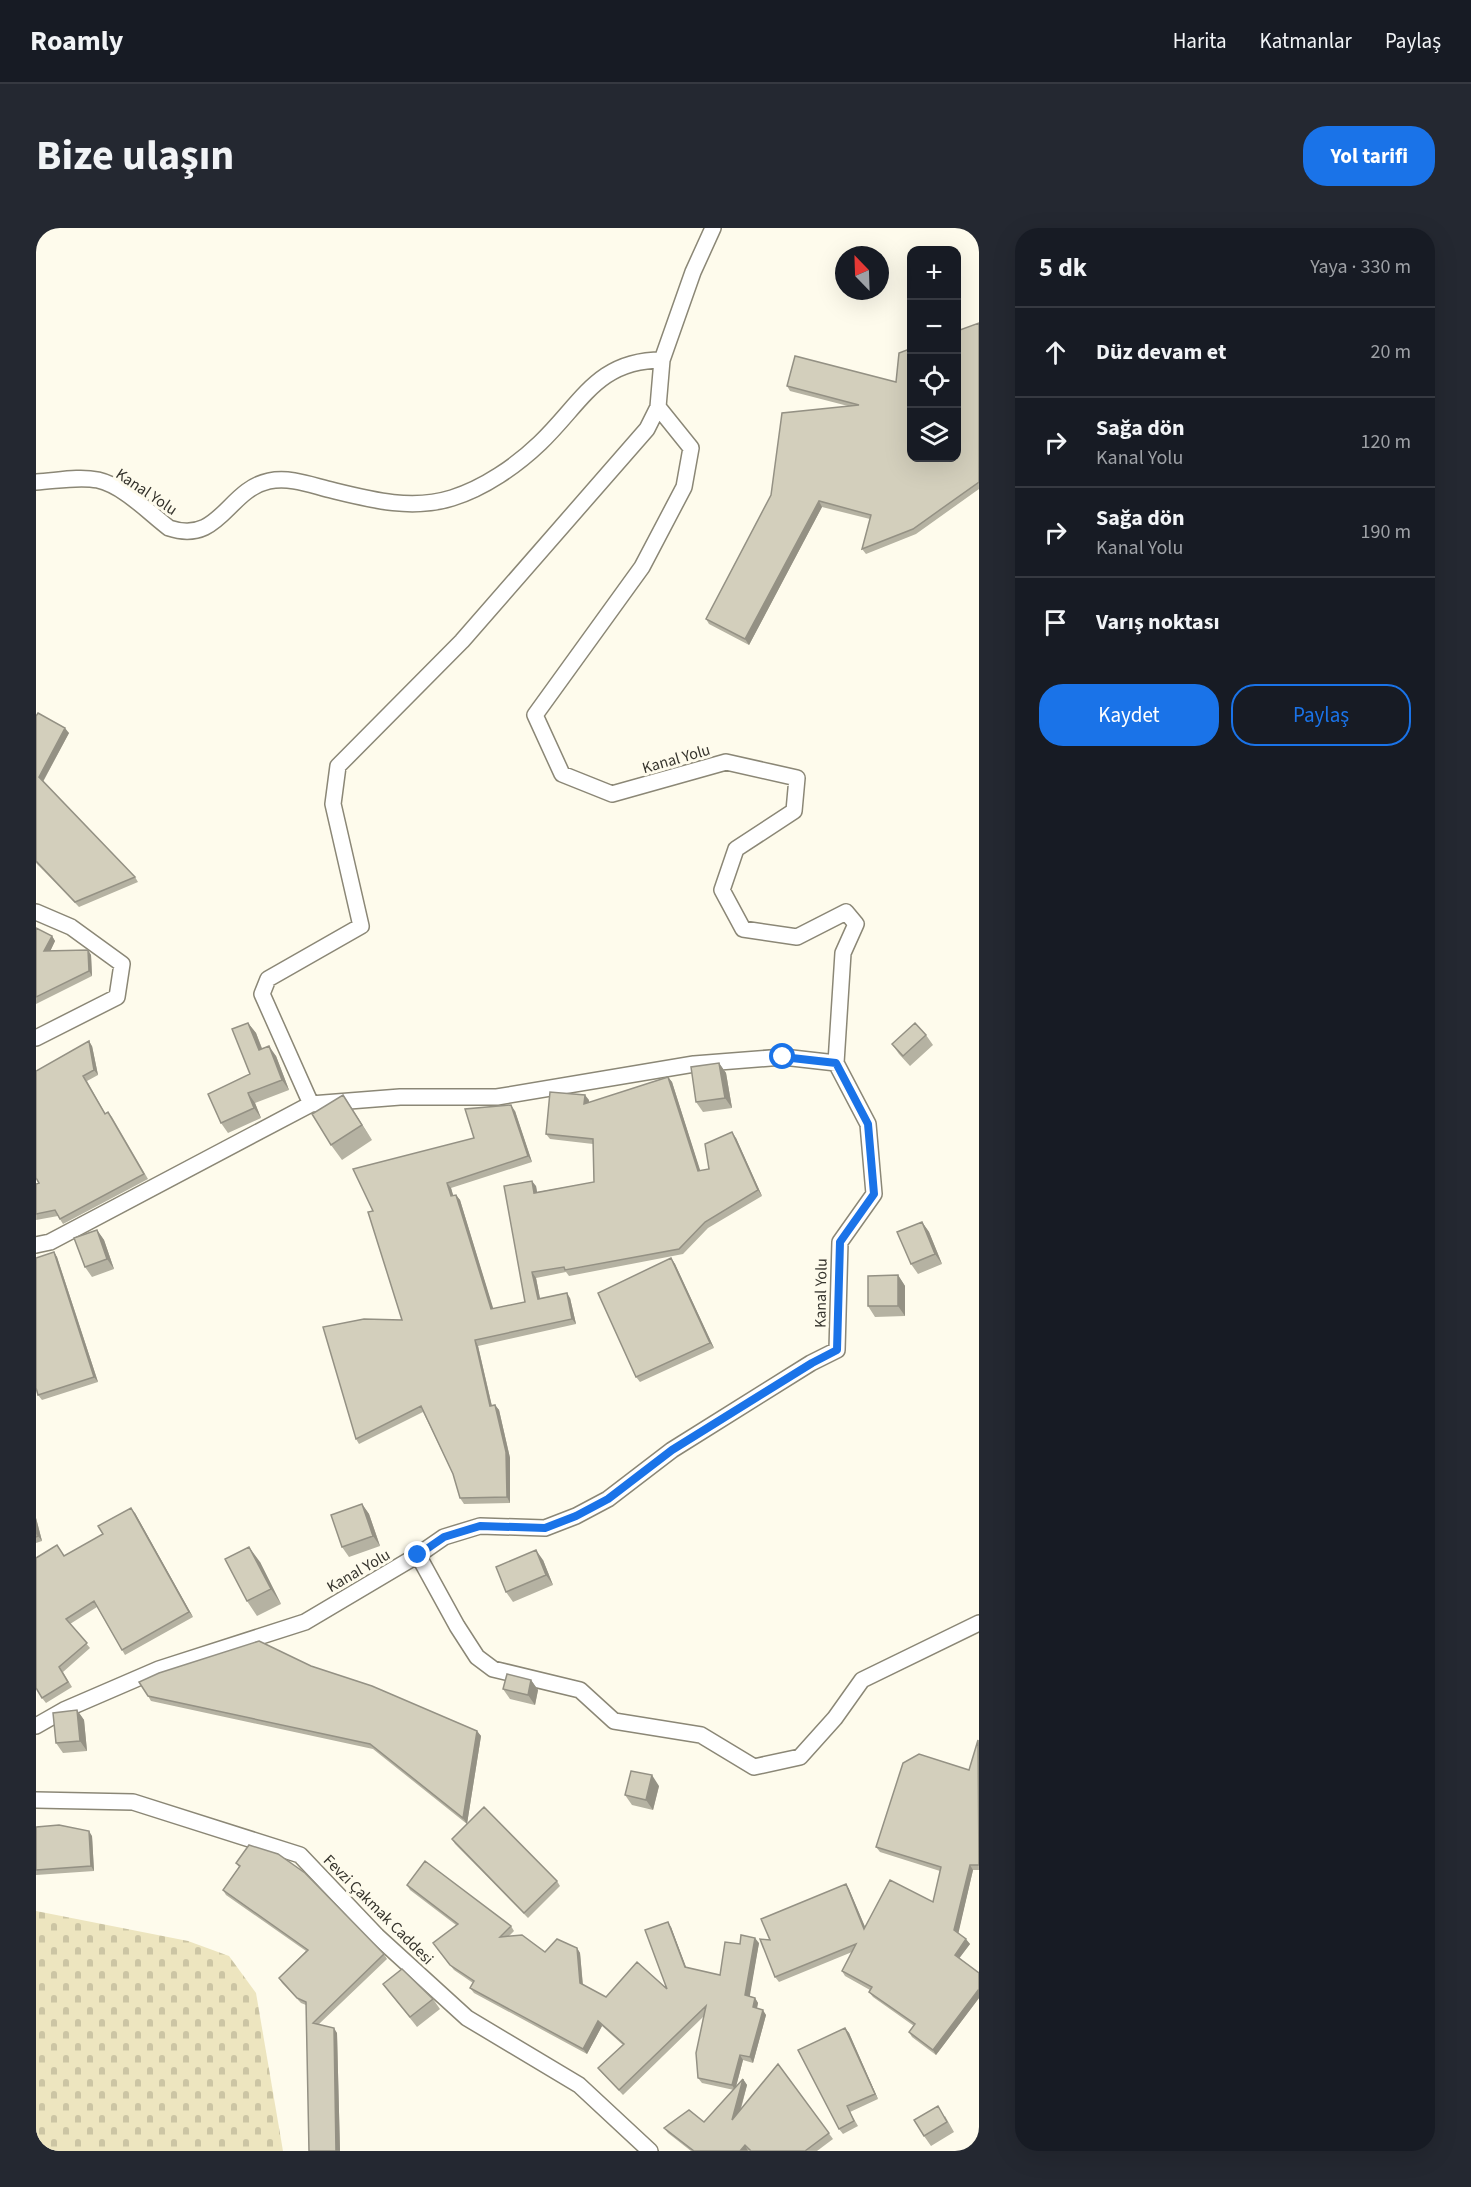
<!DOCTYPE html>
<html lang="tr">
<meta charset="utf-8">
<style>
:root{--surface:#171b24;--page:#242831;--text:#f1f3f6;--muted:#9ea1a6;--line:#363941;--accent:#1a73e8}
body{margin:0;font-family:"Source Sans 3",sans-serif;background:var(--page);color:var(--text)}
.controls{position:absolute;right:18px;top:18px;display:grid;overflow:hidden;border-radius:12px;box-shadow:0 6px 24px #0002}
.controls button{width:54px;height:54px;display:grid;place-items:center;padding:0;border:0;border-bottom:2px solid var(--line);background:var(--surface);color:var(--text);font:30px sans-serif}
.compass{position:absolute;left:799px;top:18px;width:54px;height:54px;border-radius:50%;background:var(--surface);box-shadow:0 6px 24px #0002;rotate:337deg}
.stop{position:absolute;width:18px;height:18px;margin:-14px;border:4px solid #1a73e8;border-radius:50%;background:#fff}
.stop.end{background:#1a73e8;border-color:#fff;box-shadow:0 2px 6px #0008}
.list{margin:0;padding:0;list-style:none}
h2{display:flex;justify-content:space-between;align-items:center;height:78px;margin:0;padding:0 24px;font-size:26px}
h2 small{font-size:20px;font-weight:400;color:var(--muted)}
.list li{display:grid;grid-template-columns:39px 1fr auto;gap:18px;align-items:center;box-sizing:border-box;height:90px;padding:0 24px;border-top:2px solid var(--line)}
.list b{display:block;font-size:22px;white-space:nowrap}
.list p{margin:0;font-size:20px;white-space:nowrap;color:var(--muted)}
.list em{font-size:20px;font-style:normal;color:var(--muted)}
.actions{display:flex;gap:12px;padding:18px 24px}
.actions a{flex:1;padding:14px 0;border:2px solid var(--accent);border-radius:24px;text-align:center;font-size:21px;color:var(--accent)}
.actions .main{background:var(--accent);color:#fff}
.icon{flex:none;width:33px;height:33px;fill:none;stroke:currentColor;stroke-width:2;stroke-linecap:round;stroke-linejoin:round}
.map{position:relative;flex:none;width:943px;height:1923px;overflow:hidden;border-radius:24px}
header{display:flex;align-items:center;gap:36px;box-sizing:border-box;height:84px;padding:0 30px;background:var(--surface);border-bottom:2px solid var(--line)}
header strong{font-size:28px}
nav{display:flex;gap:33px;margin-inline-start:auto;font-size:21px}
.intro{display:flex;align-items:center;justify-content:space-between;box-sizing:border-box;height:144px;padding:0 36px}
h1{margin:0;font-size:42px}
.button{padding:15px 27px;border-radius:24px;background:var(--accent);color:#fff;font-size:21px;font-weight:700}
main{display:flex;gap:36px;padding:0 36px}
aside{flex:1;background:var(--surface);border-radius:24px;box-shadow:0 6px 24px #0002}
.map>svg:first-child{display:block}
</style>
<header>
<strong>Roamly</strong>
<nav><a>Harita</a><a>Katmanlar</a><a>Paylaş</a></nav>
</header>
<div class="intro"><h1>Bize ulaşın</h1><a class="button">Yol tarifi</a></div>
<main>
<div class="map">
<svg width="943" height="1923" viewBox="0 0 943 1923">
<defs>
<pattern id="cemetery-stones" width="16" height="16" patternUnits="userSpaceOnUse" patternTransform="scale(1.5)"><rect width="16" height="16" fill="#ede5bf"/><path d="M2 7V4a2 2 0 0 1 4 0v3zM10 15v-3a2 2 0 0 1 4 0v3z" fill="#ccc5a4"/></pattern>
</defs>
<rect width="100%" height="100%" fill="#fefbec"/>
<path fill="url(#cemetery-stones)" d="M0 1683 152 1713 193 1728 220 1765 247 1923H0Z"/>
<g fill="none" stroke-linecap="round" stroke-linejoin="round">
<defs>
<path id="minor" d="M0 254C20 253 42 248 62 252 88 258 112 284 133 300 184 317 191 262 233 253 253 249 272 256 291 261 332 271 374 283 416 270 448 260 480 238 504 215 546 175 561 132 626 132
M0 684 35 699 86 736 81 769 0 810
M275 876 226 766 232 751 325 698 297 576 302 538 426 413 611 201 622 179
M0 1017 14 1014 275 876 364 869H461L658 836 747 829 800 835
M382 1327 421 1398 441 1429 457 1441 544 1462 578 1493 665 1507 718 1539 764 1529 799 1490 826 1452 943 1395
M0 1498 28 1482 123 1441 269 1394 382 1327 408 1309 444 1298 509 1300 540 1288 572 1271 636 1222 775 1135 801 1122 804 1014 838 966 832 896 800 835 807 725 820 696 810 684 761 709 707 701 686 662 700 621 758 583 761 550 690 534 576 566 526 546 499 487 606 339 648 259 655 220 622 179 626 132 657 44 677 0
M0 1572 97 1574 264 1627 341 1708 431 1790 543 1857 614 1923"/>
</defs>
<use href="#minor" stroke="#8b8776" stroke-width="18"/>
<use href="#minor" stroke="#fff" stroke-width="15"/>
</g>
<path fill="#b5b2a2" d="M943 95V261L880 306 830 326 826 321 834 291 786 279 713 417 673 396 670 391 812 178 754 163 751 158 860 154Z
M0 488 33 505 7 554 99 649 102 654 43 679 0 635Z
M0 700 16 708 19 713 14 723 52 722 55 727 56 748 0 776Z
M212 795 220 805 226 820 240 828 253 862 219 875 225 890 192 905 185 895 214 846Z
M890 807 897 817 874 838 863 826 856 816Z
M56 818 62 847 51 853 69 885 72 884 76 889 112 951 27 996 22 988 0 992V956L3 955Z
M683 835 690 845 696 880 667 884 660 874Z
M632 849 636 854 664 943 673 941 700 910 726 968 672 1000 647 1026 533 1048 530 1044 500 1050 504 1070H534L540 1096 442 1118 456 1178 459 1177 463 1182 474 1230V1275L428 1276 424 1270 417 1246 387 1184 323 1216 320 1211 366 1092 337 983 438 910 479 883 496 934 415 960 417 968 420 967 424 972 457 1081 489 1074 500 958 501 964 558 954 557 916 514 911 510 906 553 872V875Z
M307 867 336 912 306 932 295 917Z
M886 994 893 1004 906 1036 882 1046 875 1036Z
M61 1002 68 1012 78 1041 56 1049 49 1039Z
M18 1024 21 1029 62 1154 6 1172 2 1167Z
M635 1030 639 1036 678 1120 604 1154 600 1149Z
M862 1047 869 1058V1088L839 1089 832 1078Z
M326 1276 333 1286 344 1318 313 1329 306 1319Z
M99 1285 157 1389 89 1427 61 1379 34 1396 54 1420 27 1444 36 1459 10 1475 6 1470 28 1328 67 1306Z
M0 1290 6 1313 0 1315Z
M507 1332 517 1357 477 1374 470 1364Z
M224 1334 245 1376 221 1388 211 1373Z
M275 1438 441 1503 445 1508 431 1596 337 1521 115 1473 112 1468Z
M495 1452 502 1462 499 1477 474 1471 467 1461Z
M41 1482 48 1492 51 1523 27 1525 20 1515Z
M943 1512V1642H937L922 1705 934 1716 923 1730 943 1745V1770L900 1827 876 1809 873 1804 878 1798 837 1769 833 1764 834 1762 809 1748 806 1743 816 1724 743 1754 739 1749 734 1712 810 1656 813 1661 829 1699 897 1674 904 1643 844 1624 840 1619 933 1542Z
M623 1558 617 1582 596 1577 589 1567Z
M0 1599 56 1608 58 1643 0 1647Z
M416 1611 521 1653 524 1658 492 1690 419 1616Z
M200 1635 348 1726 351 1731 283 1796 301 1805 304 1923H273L270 1777 265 1775 246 1755 243 1750 270 1723 190 1667 187 1662 203 1639Z
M371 1657 475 1698 478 1703 473 1708 509 1724 541 1720 544 1725 547 1757 570 1769 631 1761 635 1699 650 1740 684 1747 704 1716 723 1715 713 1769 719 1770 722 1775 721 1780 730 1787 717 1835 707 1832 700 1859 707 1851 711 1857 705 1881 742 1836 797 1911 781 1923H655L632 1905 628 1900 668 1894 698 1862 666 1855 662 1850 667 1789 587 1867 566 1845 562 1840 587 1817 566 1798 551 1826 438 1765 434 1760 437 1755 418 1742 401 1721 420 1697 374 1662Z
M347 1756 397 1771 404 1781 381 1799Z
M809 1800 813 1805 842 1871 814 1884 822 1898 807 1906 803 1901Z
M909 1888 918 1904 895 1918 888 1908Z"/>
<path fill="#949184" d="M783 273 786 279 713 417 709 411Z
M29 500 33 505 6 555 3 549Z
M16 708 19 713 12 728 8 723Z
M52 722 55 727 56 748 53 743Z
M212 795 220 805 230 832 223 822Z
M53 813 56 818 62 847 58 842Z
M233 818 240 828 253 862 246 852Z
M683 835 690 845 696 880 689 870Z
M632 849 636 854 666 948 662 943Z
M212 865 219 875 225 890 218 880Z
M307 867 317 882 336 912 326 897Z
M549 867 553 872 552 881 548 876Z
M475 877 479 883 496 934 492 928Z
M696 904 700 910 726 968 722 962Z
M496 953 500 958 502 970 498 965Z
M411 955 415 960 419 973 415 968Z
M420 967 424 972 459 1086 455 1081Z
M886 994 893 1004 906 1036 899 1026Z
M61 1002 68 1012 78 1041 71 1031Z
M18 1024 21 1029 62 1154 58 1149Z
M635 1030 639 1036 678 1120 674 1115Z
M496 1044 500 1050 505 1076 502 1071Z
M862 1047 869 1058V1088L862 1078Z
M531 1065 534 1070 540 1096 536 1091Z
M439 1112 442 1118 457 1183 454 1178Z
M459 1177 463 1182 474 1230V1275L471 1269Z
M326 1276 333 1286 344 1318 337 1308Z
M95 1280 99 1285 157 1389 153 1384Z
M0 1290 6 1313 2 1308 0 1299Z
M213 1319 224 1334 245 1376 235 1361Z
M500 1322 507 1332 517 1357 510 1347Z
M495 1452 502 1462 499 1477 492 1467Z
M41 1482 48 1492 51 1523 44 1513Z
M441 1503 445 1508 431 1596 427 1590Z
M616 1547 623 1558 617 1582 610 1572Z
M53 1603 56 1608 58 1643 55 1638Z
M934 1637 937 1642 922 1707 918 1702Z
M810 1656 813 1661 832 1706 828 1701Z
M632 1694 635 1699 652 1744 649 1739Z
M719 1710 723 1715 713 1773 709 1767Z
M930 1711 934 1716 922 1732 919 1727Z
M541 1720 544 1725 547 1760 544 1755Z
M943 1761V1770L900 1827 897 1822Z
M719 1770 722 1775 720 1784 717 1779Z
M727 1782 730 1787 717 1835 714 1829Z
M562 1793 566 1798 551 1826 547 1821Z
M298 1800 301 1805 304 1923H300Z
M809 1800 813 1805 842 1871 839 1866Z
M704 1827 707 1832 699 1862 696 1857Z
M707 1851 711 1857 700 1897 696 1892Z
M709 1917 712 1923H704Z"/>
<path fill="#d3cfbc" stroke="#949184" stroke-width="1.5" d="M943 95V254L877 301 826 321 835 287 783 273 709 411 670 391 735 267 746 185 823 177 751 158 759 128 860 154 863 125 876 120V230H921V103Z
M2 485 29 500 3 549 99 649 39 674 0 633V488Z
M0 700 16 708 8 723 52 722 53 743 0 769Z
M212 795 223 822 233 818 246 852 212 865 218 880 185 895 172 866 214 846 196 801Z
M879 795 890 807 867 828 856 816Z
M53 813 58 842 47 848 69 886 72 884 108 946 24 991 19 982 0 986V956L3 955 0 950V843Z
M683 835 689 870 660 874 655 839Z
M632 849 662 943 673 941 669 916 696 904 722 962 669 994 643 1021 529 1042 528 1039 496 1044 502 1071 531 1065 536 1091 439 1112 454 1178 459 1177 470 1224 471 1269 424 1270 417 1246 385 1178 320 1211 287 1099 328 1091 366 1092 332 984 337 983 317 941 438 910 429 881 475 877 492 928 411 955 415 968 420 967 455 1081 489 1074 468 958 496 953 498 965 558 954 557 911 510 906 514 864 549 867 548 876Z
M307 867 326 897 295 917 276 886Z
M886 994 899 1026 875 1036 861 1004Z
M61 1002 71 1031 49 1039 38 1010Z
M18 1024 58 1149 2 1167 0 1160V1030Z
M635 1030 674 1115 600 1149 562 1065Z
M862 1047V1078H832V1048Z
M326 1276 337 1308 306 1319 295 1287Z
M95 1280 153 1384 86 1422 58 1373 30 1391 51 1415 23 1439 32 1454 6 1470 0 1460V1330L21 1317 28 1328 67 1306 62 1298Z
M0 1299 2 1308 0 1309Z
M213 1319 235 1361 211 1373 189 1331Z
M500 1322 510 1347 470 1364 460 1339Z
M223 1413 275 1438 336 1458 441 1503 427 1590 334 1516 112 1468 103 1454 123 1445Z
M471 1446 495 1452 492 1467 467 1461Z
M41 1482 44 1513 20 1515 17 1485Z
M942 1512 943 1637H934L918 1702 930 1711 919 1727 943 1745V1761L897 1822 873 1804 879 1796 833 1764 836 1759 806 1743 820 1716 739 1749 724 1711 734 1712 725 1691 810 1656 828 1701 854 1652 897 1674 905 1639 840 1619 867 1535 883 1526 933 1542Z
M595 1543 616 1547 610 1572 589 1567Z
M448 1579 521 1653 488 1685 416 1611Z
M23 1597 53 1603 55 1638 0 1642V1599Z
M213 1617 242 1626 269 1645 348 1726 277 1795 298 1800 300 1923H273L270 1774 261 1770 243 1750 272 1722 187 1662 204 1638 200 1635Z
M389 1633 475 1698 464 1709 486 1707 509 1724 521 1711 541 1720 544 1755 570 1769 601 1734 631 1761 609 1702 632 1694 649 1739 684 1747 689 1714 704 1716 705 1707 719 1710 709 1767 719 1770 717 1779 727 1782 714 1829 704 1827 696 1857 662 1850 660 1825 670 1778 583 1862 562 1840 588 1816 562 1793 547 1821 434 1760 438 1753 414 1737 397 1715 422 1696 371 1657Z
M366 1741 397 1771 374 1789 347 1756Z
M809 1800 839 1866 811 1878 818 1893 803 1901 762 1822Z
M742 1836 793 1905 769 1923H715L709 1917 704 1923H658L628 1900 653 1882 668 1894 707 1851 696 1892Z
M902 1878 911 1894 888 1908 878 1892Z"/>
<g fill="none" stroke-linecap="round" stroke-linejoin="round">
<path stroke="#1a73e8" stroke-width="8" d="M382 1327 408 1309 444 1298 509 1300 540 1288 572 1271 636 1222 776 1135 801 1122 804 1014 838 966 832 896 800 835 747 829"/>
</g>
<g text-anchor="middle" stroke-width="6" stroke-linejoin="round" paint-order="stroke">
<g font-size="16" fill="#36342d" stroke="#fefbec">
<text transform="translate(111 263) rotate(34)" y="6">Kanal Yolu</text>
<text transform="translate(640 530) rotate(-16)" y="6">Kanal Yolu</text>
<text transform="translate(784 1065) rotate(-89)" y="6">Kanal Yolu</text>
<text transform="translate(322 1342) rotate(-30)" y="6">Kanal Yolu</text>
<text transform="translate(343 1681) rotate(45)" y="6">Fevzi Çakmak Caddesi</text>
</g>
</g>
</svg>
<div class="controls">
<button>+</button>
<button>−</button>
<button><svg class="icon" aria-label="locate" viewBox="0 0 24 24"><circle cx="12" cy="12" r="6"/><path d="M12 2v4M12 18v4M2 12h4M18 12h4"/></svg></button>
<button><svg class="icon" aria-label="layers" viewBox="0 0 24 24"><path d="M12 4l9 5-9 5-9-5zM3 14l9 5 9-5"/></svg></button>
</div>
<svg class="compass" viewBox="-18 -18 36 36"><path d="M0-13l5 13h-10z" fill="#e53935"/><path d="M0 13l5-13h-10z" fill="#9ea1a6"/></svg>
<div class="stop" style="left:747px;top:829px"></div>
<div class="stop end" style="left:382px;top:1327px"></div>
</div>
<aside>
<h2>5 dk<small>Yaya · 330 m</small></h2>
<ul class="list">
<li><svg class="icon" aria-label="ahead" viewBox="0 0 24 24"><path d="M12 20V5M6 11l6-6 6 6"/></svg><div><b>Düz devam et</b></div><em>20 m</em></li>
<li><svg class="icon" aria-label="right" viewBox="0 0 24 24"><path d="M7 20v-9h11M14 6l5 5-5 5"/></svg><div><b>Sağa dön</b><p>Kanal Yolu</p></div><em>120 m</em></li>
<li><svg class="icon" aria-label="right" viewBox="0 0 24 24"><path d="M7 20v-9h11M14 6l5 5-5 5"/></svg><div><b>Sağa dön</b><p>Kanal Yolu</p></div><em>190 m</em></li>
<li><svg class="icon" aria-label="arrive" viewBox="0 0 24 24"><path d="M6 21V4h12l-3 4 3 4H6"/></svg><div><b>Varış noktası</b></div></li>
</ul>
<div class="actions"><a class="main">Kaydet</a><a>Paylaş</a></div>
</aside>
</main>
